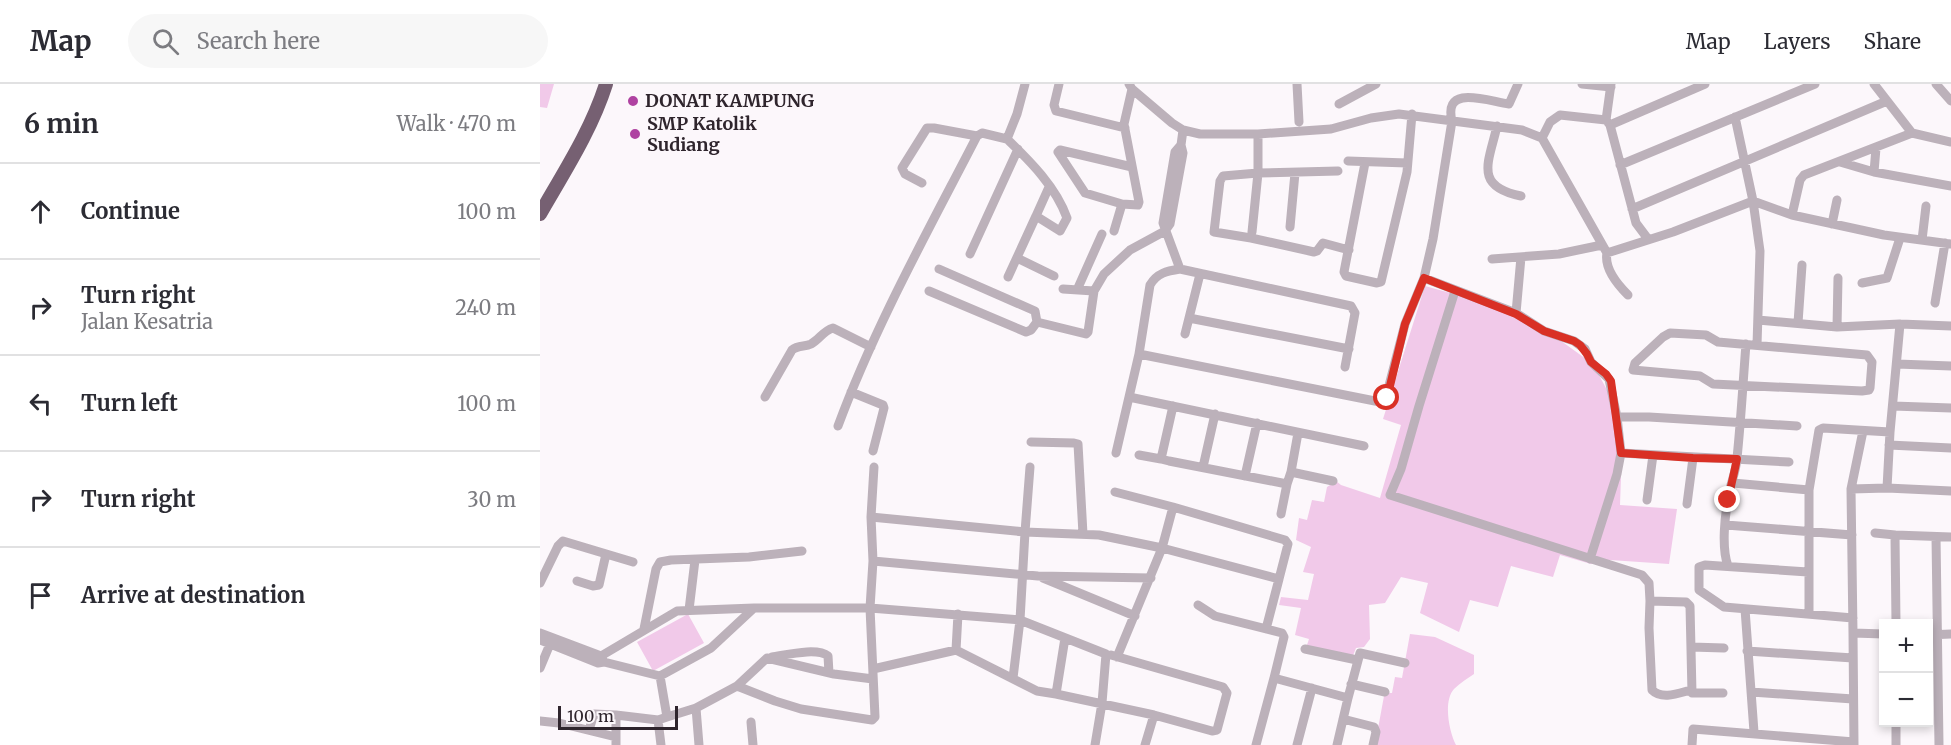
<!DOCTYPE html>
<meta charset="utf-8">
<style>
:root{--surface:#fff;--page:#f7f7f7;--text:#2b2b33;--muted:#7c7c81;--line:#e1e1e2}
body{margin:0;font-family:Merriweather,serif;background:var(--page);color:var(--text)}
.controls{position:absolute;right:18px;bottom:18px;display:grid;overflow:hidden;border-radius:0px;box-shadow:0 3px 9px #0003}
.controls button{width:54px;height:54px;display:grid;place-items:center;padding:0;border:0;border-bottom:2px solid var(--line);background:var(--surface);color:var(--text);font:30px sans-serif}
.scale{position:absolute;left:18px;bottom:15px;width:120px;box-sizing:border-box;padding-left:6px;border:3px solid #2f252d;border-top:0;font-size:16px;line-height:21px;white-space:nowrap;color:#2f252d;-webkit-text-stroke:4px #fcf7fb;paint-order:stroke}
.stop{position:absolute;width:18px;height:18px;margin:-14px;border:4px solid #d93025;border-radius:50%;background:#fff}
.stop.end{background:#d93025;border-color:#fff;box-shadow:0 2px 6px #0008}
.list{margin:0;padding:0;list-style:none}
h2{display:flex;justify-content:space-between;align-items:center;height:78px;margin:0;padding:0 24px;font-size:26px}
h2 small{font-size:20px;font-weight:400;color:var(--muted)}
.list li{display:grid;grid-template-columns:39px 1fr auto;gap:18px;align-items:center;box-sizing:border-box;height:96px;padding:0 24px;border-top:2px solid var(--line)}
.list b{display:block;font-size:22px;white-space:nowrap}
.list p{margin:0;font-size:20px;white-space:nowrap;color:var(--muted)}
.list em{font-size:20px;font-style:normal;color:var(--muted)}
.icon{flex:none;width:33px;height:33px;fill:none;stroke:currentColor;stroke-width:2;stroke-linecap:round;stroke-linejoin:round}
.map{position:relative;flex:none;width:1411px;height:661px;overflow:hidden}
header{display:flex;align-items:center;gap:36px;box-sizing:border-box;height:84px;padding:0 30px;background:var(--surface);border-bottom:2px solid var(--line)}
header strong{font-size:28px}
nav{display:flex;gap:33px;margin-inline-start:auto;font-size:21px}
.search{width:420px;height:54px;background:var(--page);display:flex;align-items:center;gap:15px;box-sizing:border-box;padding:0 21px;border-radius:33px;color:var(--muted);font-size:22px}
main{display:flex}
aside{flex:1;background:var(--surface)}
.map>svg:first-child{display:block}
</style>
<header>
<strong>Map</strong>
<div class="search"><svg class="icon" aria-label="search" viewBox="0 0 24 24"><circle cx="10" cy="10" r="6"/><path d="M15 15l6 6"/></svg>Search here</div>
<nav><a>Map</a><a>Layers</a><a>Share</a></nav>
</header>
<main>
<aside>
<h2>6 min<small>Walk · 470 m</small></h2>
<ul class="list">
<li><svg class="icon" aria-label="ahead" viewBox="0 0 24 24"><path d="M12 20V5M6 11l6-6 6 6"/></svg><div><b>Continue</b></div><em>100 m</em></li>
<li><svg class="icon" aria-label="right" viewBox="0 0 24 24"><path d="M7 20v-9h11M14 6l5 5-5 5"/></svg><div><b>Turn right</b><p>Jalan Kesatria</p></div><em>240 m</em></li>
<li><svg class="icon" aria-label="left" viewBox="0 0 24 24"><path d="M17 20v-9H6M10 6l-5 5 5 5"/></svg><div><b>Turn left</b></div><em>100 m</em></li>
<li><svg class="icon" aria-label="right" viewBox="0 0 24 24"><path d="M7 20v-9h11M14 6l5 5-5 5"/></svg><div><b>Turn right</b></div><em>30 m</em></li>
<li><svg class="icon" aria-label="arrive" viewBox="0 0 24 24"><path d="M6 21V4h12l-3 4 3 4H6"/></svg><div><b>Arrive at destination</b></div></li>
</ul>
</aside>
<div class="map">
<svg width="1411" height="661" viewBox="0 0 1411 661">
<rect width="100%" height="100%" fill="#fcf7fb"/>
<path fill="#f1c9e9" d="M0 0H14L7 24 0 23Z
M885 202 943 218 999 241 1053 280 1074 319 1082 364 1080 421 1137 425 1129 480 1070 476 1051 480 1020 471 1013 493 971 482 958 523 930 516 919 548 880 529 888 499 861 493 845 519 829 521 830 555 824 563 816 564 812 574 766 564 769 555 755 551 761 524 739 521 741 513 768 516 774 490 763 488 771 463 756 456 759 434 767 436 772 416 784 418 787 403 796 397 801 401 840 414 861 341 843 335Z
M148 530 164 559 113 587 97 558Z
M870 550 895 553 934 571V590C928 594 920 599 914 605 903 617 909 648 916 661H835L844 612 847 609H852L855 593 862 594Z"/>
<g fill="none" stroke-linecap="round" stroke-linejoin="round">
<path stroke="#bcb1ba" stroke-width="9" d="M485 0 477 30 467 55C490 77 516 103 527 134L520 147 496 132 509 103
M519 0 514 21 516 27 585 44
M589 0 592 5 632 39 643 46 660 50H718L791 45 831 34 859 30 982 46 1002 54 1067 169C1064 184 1078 201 1088 211
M757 0 759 38
M1042 0 1071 3
M1071 0 1066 36 1070 41 1096 139 1108 155
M1334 0 1372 49 1411 58
M1396 0 1411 17
M799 20 836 0
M1195 33 1213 117 1220 167 1217 261
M1070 41 1165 0
M957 42C949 78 933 102 981 112
M1002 54 1010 38 1020 31 1066 36
M641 61 635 68 623 139 640 185 811 222 815 229 805 283
M808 77 867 79
M1300 78 1334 88 1411 102
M825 79 804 188 806 192 837 199 841 198 867 88 872 30
M1080 81 1275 0
M592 83 520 66 518 68 545 109 582 120 598 121 599 118 584 40 592 5
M798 87 718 89 683 92 680 97 674 148 711 154 774 168 777 167 783 159 809 166
M1334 88 1336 64
M382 99 365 90 362 84 387 44H394L437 52
M1092 125 1347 17
M1252 131 1260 96 1264 91 1372 49
M1292 140 1297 116
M750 143 755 89
M574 147 582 120
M712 148 718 89V50
M1382 156 1386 122
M1067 169 1133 148 1213 117 1252 131 1344 151 1411 160
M430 170 478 65
M477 174 514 192
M952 175 1019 170 1062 161
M468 193 496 132
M884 194 976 229 1004 247 1034 257 1045 265 1051 278 1069 295 1077 333 1081 369 1077 390 1050 475
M1322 199 1347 194 1360 154
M523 205 554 207
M537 206 562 150
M389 207 486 248 491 246 497 238 495 227 399 185
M915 207 879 322 861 385 850 411 1102 491 1109 499 1110 517 1146 518 1150 522 1152 609H1183
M1395 219 1405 159
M976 229 981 173
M649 234 809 265
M1218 236 1297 243 1360 240 1411 242
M497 238 546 250 548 248 554 207 564 190 590 166 625 147 630 140 643 69 641 61 643 46
M1258 239 1262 181
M1297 243 1298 194
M1130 249 1166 251 1178 258 1327 271 1332 278 1330 304 1329 306 1322 307 1173 300 1160 292 1093 286 1095 279 1123 253Z
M645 250 660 190
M599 270 840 318 845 317 865 240 884 194 893 155 912 37C903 0 947 17 969 20L978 0
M1357 280 1411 282
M311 308 343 321 344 324 333 367
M225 313 252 266C258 261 265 263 271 260 280 255 283 247 293 244L331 263
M589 313 824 362
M633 322 621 375 629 377 747 400 751 388 758 349
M1353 322 1411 324
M1077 333H1109L1257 342
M298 342C335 242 388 147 437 52L442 49 467 55
M491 358 534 359 538 360 543 450
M1349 361 1411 364
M576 369 599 270 610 201C617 189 627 187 640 185
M1081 369 1249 378
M599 371 621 375
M663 383 675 330
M751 388 793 397
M705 392 717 339
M1193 399 1269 406
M1347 404 1350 348 1360 240
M1311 405 1323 347
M575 408 633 423 622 464 739 495 726 545
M1107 416 1113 371
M1147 420 1153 374
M633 423 745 456 748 460 739 495
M741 430 747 400
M331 433 334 383
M1186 441 1312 451
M1335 449 1355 451
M1396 453 1399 661
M333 477 331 433 485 448 490 383
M1188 482C1181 463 1185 430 1189 410 1191 398 1196 388 1197 374 1201 336 1203 298 1206 260
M1268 488 1165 481 1159 483V506L1184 523 1313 534
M503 494 595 532
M37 497 53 502 59 501 66 470
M0 499 18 462 23 457 93 478
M1110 517 1109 544 1112 606C1122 616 1139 609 1151 606
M658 521 675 532 742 549 744 553 734 594
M1205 525 1214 648
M149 526 155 476
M1269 530V406L1279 346 1283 344 1350 348
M1356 540 1355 451 1411 453
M104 545 116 485 120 478 131 476 209 473 262 467
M0 549 61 572 63 576
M1313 549 1311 405 1347 404 1411 407
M1388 551 1411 550
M0 556 58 579 64 578 120 592 171 564 214 524H330L333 477 498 492 611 494
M1151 563 1184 564
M765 565 817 576
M416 566 418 530
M1207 567 1313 574
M232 573C246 571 277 563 288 572L289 589
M227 574 294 590 333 595
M58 579 61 572 137 527 214 524
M0 584 10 560
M333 585 416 566 497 607 516 610 525 554
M120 592 127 633 118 636 121 661
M473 594 480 536 485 448 559 451 622 464 577 573
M811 600 845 608
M197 602 235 617 261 625 332 636 335 633 330 524 480 536 566 570 562 619 555 661
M1211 608 1313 615
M516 610 614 631 672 647 677 646 687 609 683 603 571 571
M808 614 820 569 865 579
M156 624 159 661
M127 633 156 624 197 602 227 574
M803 635 834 643 836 648 833 661
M0 637 19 639 76 653
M211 638 213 661
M1356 638V661
M49 646 54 630 76 631
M76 661V631L118 636
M605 661 614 631
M716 661 734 594 808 614 797 661
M757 661 772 604
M1152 661 1153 645 1314 658
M1314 661 1313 549 1344 550"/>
<path stroke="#766072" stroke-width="14" d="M0 130C24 88 51 47 66 0"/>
</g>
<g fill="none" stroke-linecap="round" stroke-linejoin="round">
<path stroke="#d93025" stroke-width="8" d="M847 314 865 240 884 194 976 230 1004 247 1034 257 1040 261 1047 270 1051 278 1066 290 1071 297 1081 369 1153 374 1197 375 1188 416"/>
</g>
<g fill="#af42a1" stroke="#fcf7fb" stroke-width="2">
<circle cx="93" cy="17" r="6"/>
<circle cx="95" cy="50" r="6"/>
</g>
<g text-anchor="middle" stroke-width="6" stroke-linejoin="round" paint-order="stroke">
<g font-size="18" font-weight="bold" fill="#2f252d" stroke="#fcf7fb" text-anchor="start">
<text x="105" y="23">DONAT KAMPUNG</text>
<text x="107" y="46">SMP Katolik<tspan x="107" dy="21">Sudiang</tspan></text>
</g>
</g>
</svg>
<div class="controls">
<button>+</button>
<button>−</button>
</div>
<div class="scale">100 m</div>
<div class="stop" style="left:847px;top:314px"></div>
<div class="stop end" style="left:1188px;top:416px"></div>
</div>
</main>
